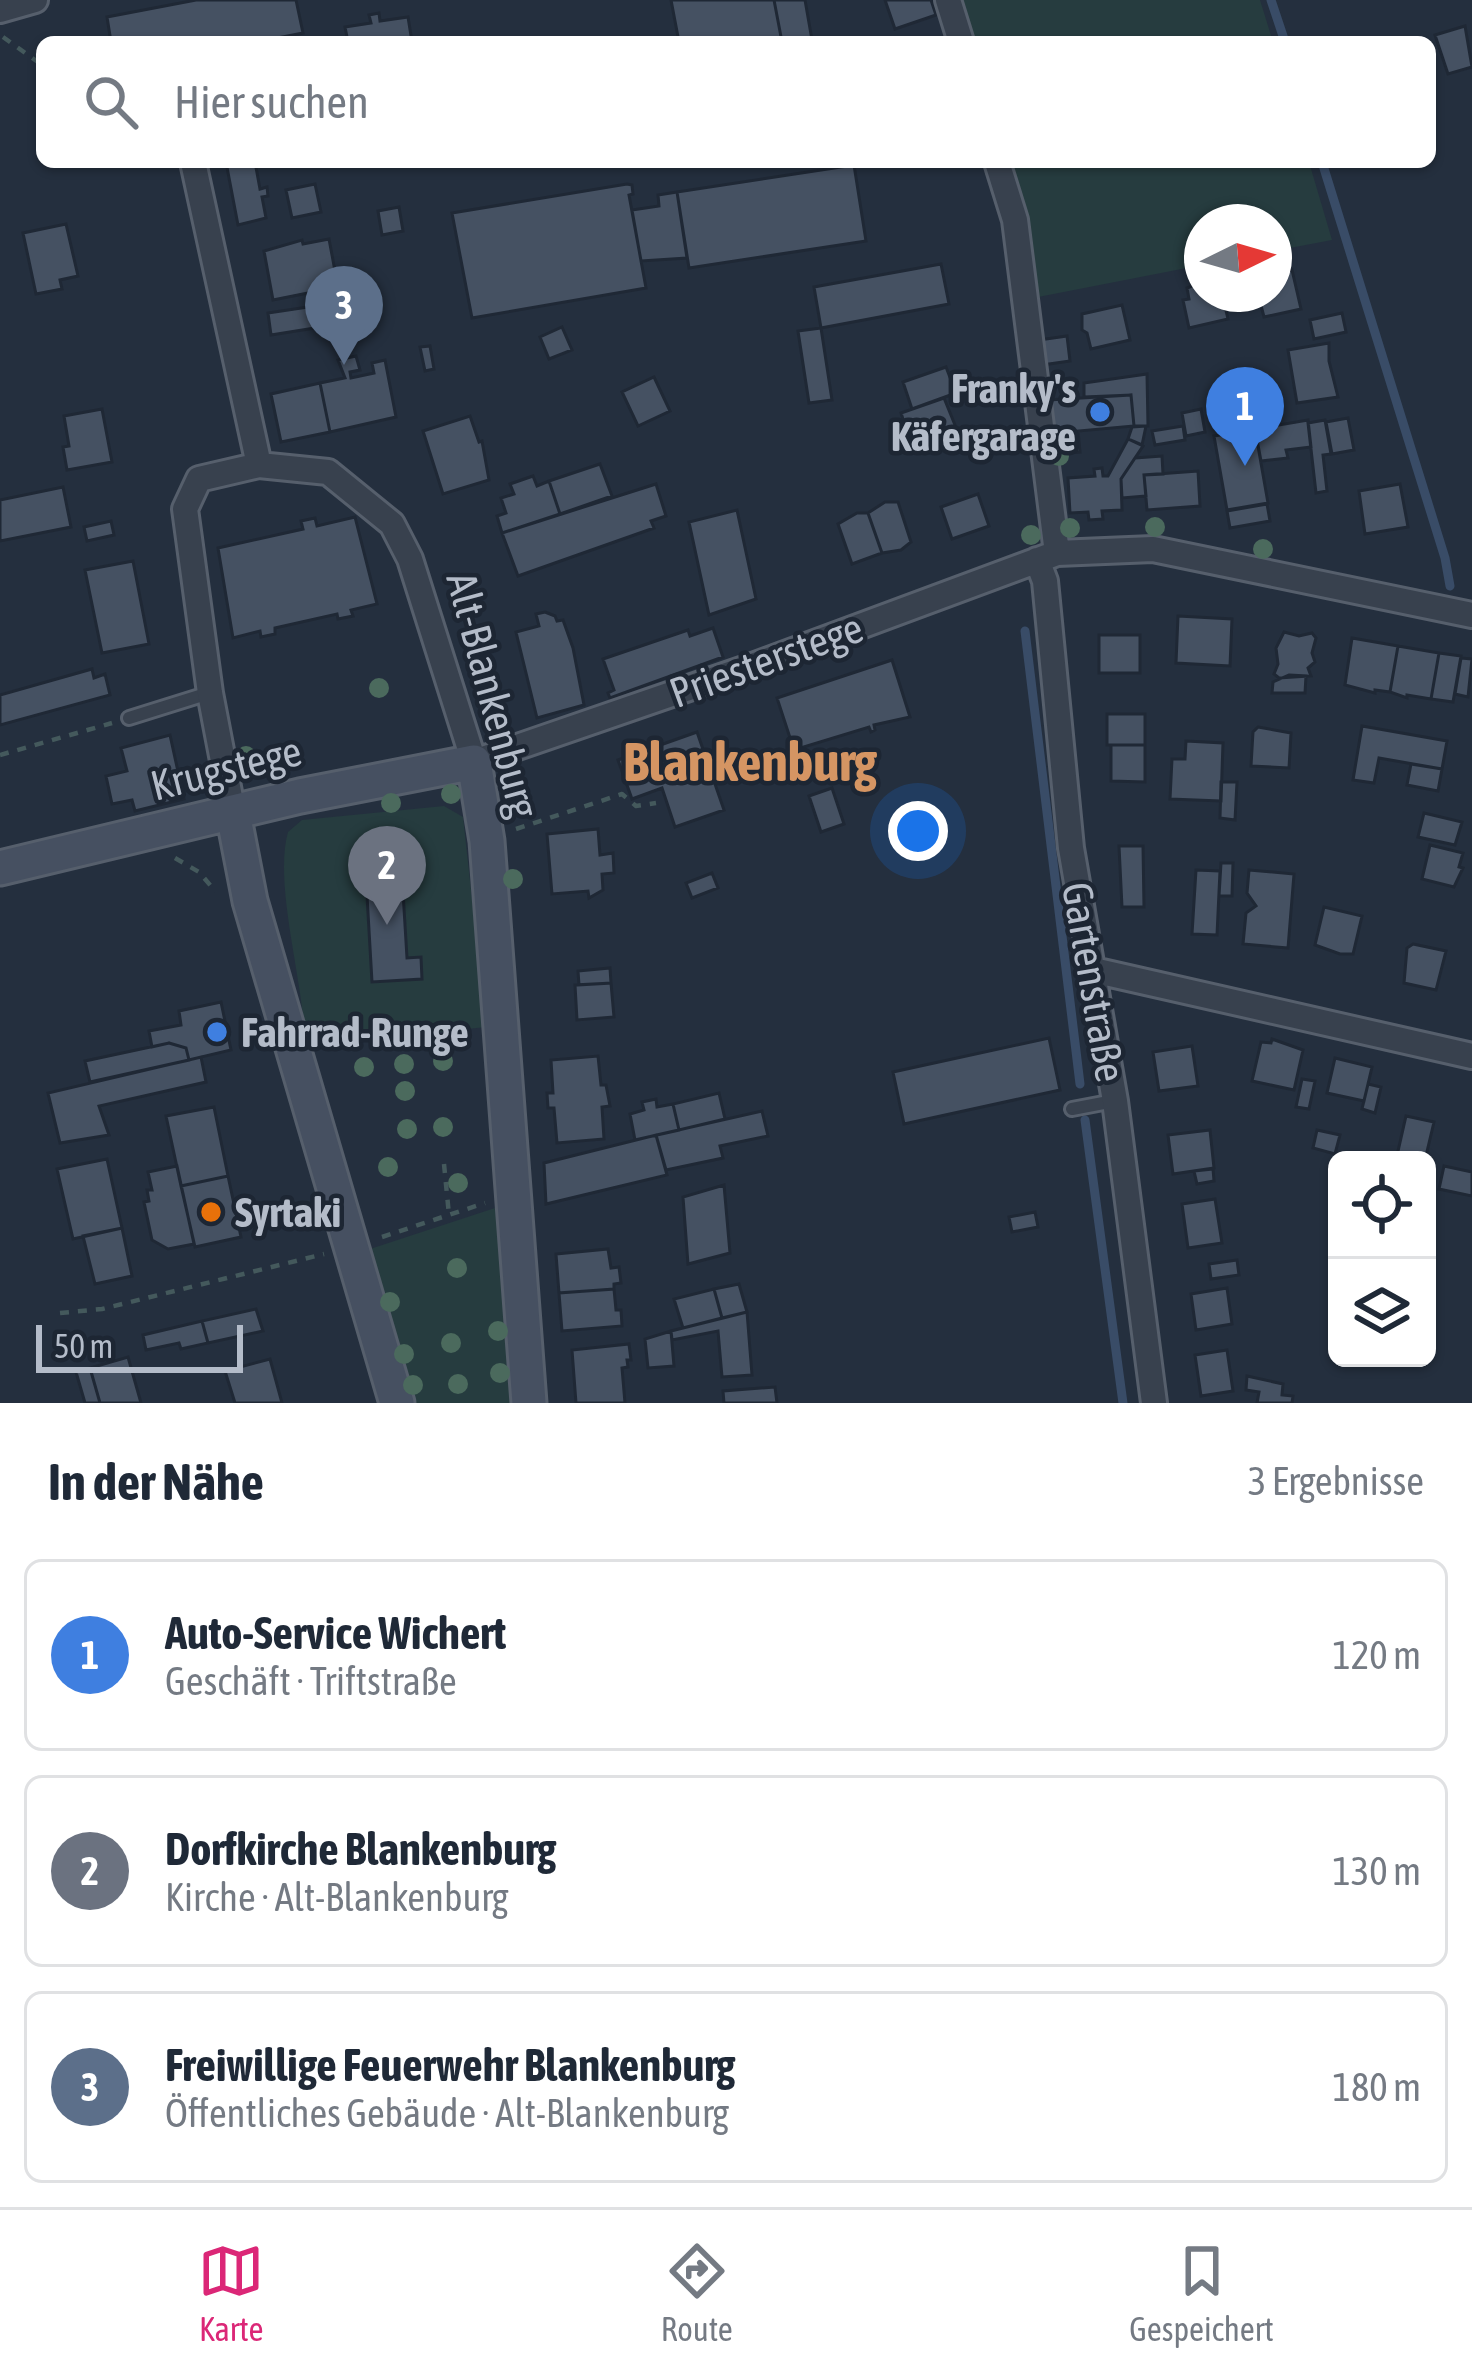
<!DOCTYPE html>
<html lang="de">
<meta charset="utf-8">
<style>
:root{--surface:#fff;--page:#f2f2f3;--text:#1f2937;--muted:#747a83;--line:#e0e1e3;--accent:#db2777}
body{margin:0;font-family:"Asap Condensed",sans-serif;background:var(--page);color:var(--text)}
.controls{position:absolute;right:36px;bottom:36px;display:grid;overflow:hidden;border-radius:18px;box-shadow:0 3px 9px #0004}
.controls button{width:108px;height:108px;display:grid;place-items:center;padding:0;border:0;border-bottom:3px solid var(--line);background:var(--surface);color:var(--text);font:60px sans-serif}
.compass{position:absolute;left:1184px;top:204px;width:108px;height:108px;border-radius:50%;background:var(--surface);box-shadow:0 3px 9px #0004;rotate:85deg}
.scale{position:absolute;left:36px;bottom:30px;width:207px;box-sizing:border-box;padding-left:12px;border:6px solid #b4bcc9;border-top:0;font-size:33px;line-height:42px;white-space:nowrap;color:#b4bcc9;-webkit-text-stroke:9px #1d2633;paint-order:stroke}
.you{position:absolute;left:918px;top:831px;width:42px;height:42px;margin:-30px;border:9px solid #fff;border-radius:50%;background:#1a73e8;box-shadow:0 0 0 18px #1a73e833}
.badge{display:grid;place-items:center;width:78px;height:78px;border-radius:50%;background:var(--accent);color:#fff;font-size:39px;font-weight:700}
.pin{position:absolute;translate:-50% -99px;filter:drop-shadow(0 3px 6px #0008)}
.pin::after{content:'';position:absolute;top:63px;width:42px;height:36px;background:inherit;clip-path:polygon(0 0,100% 0,50% 100%)}
.list{margin:0;padding:0;list-style:none}
h2{display:flex;justify-content:space-between;align-items:center;height:156px;margin:0;padding:0 48px;font-size:51px}
h2 small{font-size:39px;font-weight:400;color:var(--muted)}
.list li{display:grid;grid-template-columns:78px 1fr auto;gap:36px;align-items:center;box-sizing:border-box;height:192px;margin:0 24px 24px;padding:0 24px;border:3px solid var(--line);border-radius:18px}
.list b{display:block;font-size:45px;white-space:nowrap}
.list p{margin:0;font-size:39px;white-space:nowrap;color:var(--muted)}
.list em{font-size:39px;font-style:normal;color:var(--muted)}
.icon{flex:none;width:66px;height:66px;fill:none;stroke:currentColor;stroke-width:2;stroke-linecap:round;stroke-linejoin:round}
.map{position:relative;flex:none;width:1472px;height:1403px;overflow:hidden}
.search{position:absolute;background:var(--surface);box-shadow:0 3px 9px #0004;left:36px;right:36px;top:36px;height:132px;display:flex;align-items:center;gap:30px;box-sizing:border-box;padding:0 42px;border-radius:18px;color:var(--muted);font-size:45px}
.sheet{height:804px;background:var(--surface)}
nav{display:flex;justify-content:space-around;align-items:center;box-sizing:border-box;height:168px;border-top:3px solid var(--line);background:var(--surface);font-size:33px;color:var(--muted)}
nav a{display:grid;justify-items:center;gap:6px}
nav .on{color:var(--accent)}
.map>svg:first-child{display:block}
</style>
<div class="map">
<svg width="1472" height="1403" viewBox="0 0 1472 1403">
<rect width="100%" height="100%" fill="#242f3e"/>
<path fill="#263c3f" fill-rule="evenodd" d="M957 0H1260L1273 42H970Z
M1006 162H1309L1332 240 1274 251V222H1202V265L1033 298Z
M444 806 463 817 486 1027 305 1046C305 985 273 886 288 832L302 820ZM400 859 407 958 420 957 422 978 372 981 365 861Z
M495 1208 498 1211 513 1403H408L367 1250Z"/>
<g fill="none" stroke-linecap="round" stroke-linejoin="round">
<path stroke="#394c67" stroke-width="9" d="M1271 0 1285 42
M1322 162 1445 558 1450 586
M1025 631 1080 1084
M1085 1120 1123 1403"/>
</g>
<path fill="#455162" stroke="#1f2835" stroke-width="3" d="M196 0H296L303 33 257 42H111L107 17Z
M671 0H774L782 42H679Z
M774 0H805L812 40 782 42Z
M885 0H931L936 15 895 29Z
M379 13 380 21 408 17 412 42H348L345 27 371 23 369 15Z
M1465 26 1472 67 1448 74 1435 35Z
M226 162H255L260 189 267 187 268 196 262 197 266 218 238 225Z
M854 165 866 241 689 268 677 192Z
M315 184 321 212 292 218 286 190Z
M627 184 632 185 633 194 629 195 646 288 472 318 452 213Z
M677 192 687 258 641 261 632 210 659 206 658 195Z
M399 207 403 231 382 235 378 211Z
M66 224 78 276 60 280 62 289 36 294 23 233Z
M329 239 338 287 273 300 264 251 302 240 303 244Z
M941 264 949 304 821 328 814 287Z
M1292 270 1301 309 1264 317 1258 294H1274V274Z
M1200 283 1202 294H1222L1228 319 1189 328 1183 300 1189 299 1187 288Z
M368 298 371 319 271 335 268 313Z
M1122 305 1130 340 1091 349 1087 333 1082 330V314Z
M1342 313 1346 332 1314 339 1310 320Z
M562 327 572 350 549 359 540 337Z
M821 328 832 400 809 403 798 331Z
M1067 336 1070 361 1042 365 1039 340Z
M1329 343V361L1338 397 1297 403 1288 350Z
M430 346 434 369 425 371 420 347Z
M356 356 360 370 350 372 351 378 374 373 372 363 385 360 396 417 330 432 320 383 345 378 338 360Z
M946 367 956 393 912 409 903 382Z
M1147 374 1148 426H1134L1131 395 1084 397V383Z
M654 377 670 411 638 426 622 392Z
M320 383 330 432 281 442 271 394Z
M1131 395 1134 426 1078 431 1080 452 1054 454 1048 400Z
M944 398 955 425 910 441 901 413Z
M1261 406 1264 425 1246 427 1243 409Z
M102 409 112 462 67 470 63 447 69 446 64 416Z
M1201 409 1205 432 1186 436 1182 413Z
M470 416 479 442 482 441 489 480 443 494 423 431Z
M1348 418 1354 450 1332 454 1326 422Z
M1308 420 1311 447 1286 450 1288 458 1261 461 1255 429Z
M1325 420 1331 454 1323 455 1327 491 1316 493 1308 423Z
M1146 426 1142 445 1128 439 1132 427Z
M1183 426 1185 440 1155 445 1152 431Z
M1255 429 1268 503 1227 510 1214 436Z
M1128 439 1143 446 1121 479 1122 510 1102 511 1103 519 1089 520 1088 512 1070 513 1068 478 1095 476 1094 469 1102 468 1103 476H1108Z
M1162 456 1163 474 1144 475 1146 496 1122 498 1121 479 1135 458Z
M600 464 612 496 560 514 549 481Z
M1198 471 1200 506 1147 510 1144 475Z
M533 476 537 486 549 481 560 514 502 533 497 516 506 513 501 498 514 494 510 484Z
M656 484 666 516 651 521 654 528 518 576 502 533Z
M1400 484 1408 527 1365 534 1359 491Z
M63 487 71 527 0 541V500Z
M978 494 989 526 952 539 941 507Z
M885 502H898L911 542 901 550 882 553 868 513Z
M1267 504 1270 521 1230 528 1227 511Z
M737 510 756 599 709 615 689 522Z
M857 513H868L882 553 852 564 838 524Z
M355 517 377 604 351 610 353 616 338 619 337 614 275 628V634L261 637 260 631 233 638 218 548 303 529 301 521 315 518 317 526Z
M111 521 114 535 87 541 84 527Z
M133 561 149 644 102 653 85 570Z
M545 612 555 616 557 621 563 620 573 648 584 705 537 718 516 632 539 626 536 614Z
M1178 616 1232 619 1230 666 1176 663Z
M713 628 723 657 610 698 608 693 614 690 603 659 688 630 690 636Z
M1284 632 1299 636 1312 633 1316 638 1312 653 1315 662 1308 668 1311 676 1279 678 1274 674 1278 664 1276 648Z
M1099 635H1140V673H1099Z
M1352 638 1398 646 1390 692 1375 690V693L1345 685Z
M1398 646 1439 653 1431 699 1407 695V698L1390 692Z
M1439 653 1461 656 1453 702 1431 699Z
M1461 658 1472 659 1468 697 1455 694Z
M892 660 910 717 874 725 875 730 871 732 869 727 794 750 777 698Z
M92 669 94 678 105 674 110 695 0 725V695Z
M1289 675 1306 676 1305 693H1272L1273 682Z
M1107 714H1145V745H1107Z
M1362 726 1447 741 1442 769 1379 758 1374 783 1353 780Z
M1258 727 1291 733 1289 768 1251 766 1253 732Z
M697 732 724 810 675 827 662 788 632 799 618 760Z
M170 735 184 799 135 811 132 800 112 804 106 776 127 771 121 748Z
M1186 741 1223 743 1221 801 1170 799 1172 759H1185Z
M1111 745H1145V782L1111 781Z
M1411 764 1442 769 1438 791 1407 785Z
M1221 782H1237L1235 820 1220 818Z
M832 788 844 824 821 832 809 796Z
M1424 813 1462 822 1455 845 1418 837Z
M598 829 600 855 613 853 614 873 602 874 603 890 589 898 588 891 552 894 547 834Z
M1430 845 1463 853 1459 867 1463 868 1454 887 1422 879Z
M1119 846H1143L1144 907H1122Z
M401 859 407 958 421 957 422 979 372 982 365 861Z
M1221 863H1233L1232 896H1219Z
M1196 870 1220 871 1217 935 1192 934Z
M1249 870 1294 874 1288 948 1243 944 1246 913 1256 906 1247 893Z
M712 873 718 888 692 898 686 883Z
M1324 907 1362 916 1353 954H1340L1315 945Z
M1413 944 1446 951 1436 990 1404 983 1407 948Z
M610 968 611 983 579 985 578 971Z
M611 983 614 1017 577 1020 575 985Z
M221 1002 231 1050 189 1060 186 1048 169 1043 152 1047 149 1031 181 1025 179 1011Z
M1049 1038 1060 1090 904 1124 893 1072Z
M1272 1039 1303 1050 1294 1090 1252 1081 1261 1042 1271 1043Z
M169 1043 186 1048 189 1060 90 1082 85 1061Z
M1192 1046 1198 1086 1159 1091 1153 1052Z
M598 1056 601 1085H606L610 1106 602 1107 604 1139 557 1143 554 1108H548L547 1093H553L551 1060Z
M201 1057 206 1082 99 1106 109 1135 60 1143 48 1093Z
M1335 1058 1372 1067 1364 1101 1327 1093Z
M1302 1079 1315 1081 1309 1109 1296 1107Z
M1368 1084 1381 1087 1375 1113 1362 1109Z
M719 1093 725 1119 679 1130 673 1104Z
M656 1099 657 1107 673 1104 679 1130 635 1140 630 1114 644 1110 642 1102Z
M214 1107 228 1176 181 1186 166 1116Z
M762 1111 768 1136 720 1146 723 1158 666 1170 656 1135Z
M1406 1116 1434 1122 1425 1160H1396Z
M1210 1130 1214 1168 1173 1174 1168 1135Z
M1317 1130 1340 1135 1335 1154 1313 1148Z
M656 1135 667 1175 546 1204 544 1163Z
M107 1159 122 1228 73 1239 57 1169Z
M177 1166 194 1244 168 1249 152 1240 144 1202 149 1201 147 1190H152L148 1172Z
M1444 1166 1472 1172V1196L1439 1189Z
M1213 1169 1214 1181 1197 1184 1194 1171Z
M228 1176 241 1237 195 1247 181 1186Z
M724 1185 730 1253 688 1264 683 1197Z
M1215 1199 1222 1243 1188 1248 1182 1204Z
M1035 1212 1038 1227 1012 1232 1009 1217Z
M122 1228 132 1276 95 1284 83 1236Z
M608 1249 611 1268 619 1267 621 1283 614 1284V1289L559 1293 556 1254Z
M1237 1260 1239 1275 1211 1279 1209 1264Z
M739 1284 747 1312 722 1318 714 1289Z
M1227 1288 1232 1324 1196 1330 1191 1294Z
M614 1289 616 1310H621L622 1326 562 1331 559 1293Z
M714 1289 722 1318 683 1328 674 1299Z
M256 1309 263 1331 208 1343 202 1321Z
M747 1312 752 1375 722 1377 718 1331 672 1340 671 1331Z
M202 1321 208 1343 181 1349 179 1343 146 1350 143 1335Z
M671 1331 674 1366 648 1368 645 1339Z
M629 1344 631 1360H627L628 1367 622 1368 625 1403H576L572 1350Z
M1227 1350 1233 1391 1201 1396 1195 1355Z
M128 1357 141 1403H100L90 1368Z
M270 1359 282 1403H235L225 1371Z
M90 1368 100 1403H85L76 1372Z
M1247 1376 1283 1384 1282 1395 1293 1396 1292 1403H1257L1259 1392 1246 1390Z
M775 1387 777 1403H724L723 1391Z"/>
<g fill="none" stroke-linecap="round" stroke-linejoin="round">
<defs>
<path id="service" d="M129 718 209 693
M1072 1109 1114 1101"/>
<path id="minor" d="M948 0 961 42
M0 10 35 0
M193 162 259 465
M997 162 1015 220 1057 553
M1037 560 1045 581 1071 848 1115 1101 1154 1403
M233 813 210 693 185 509 199 479 259 465 328 472 392 524 410 559 474 762 747 668 1057 553 1153 549 1472 615
M1093 970 1472 1056"/>
<path id="secondary" d="M233 813 250 901 397 1403
M0 868 300 796 474 762 487 841 529 1403"/>
</defs>
<use href="#service" stroke="#565f6c" stroke-width="18"/>
<use href="#minor" stroke="#565f6c" stroke-width="30"/>
<use href="#secondary" stroke="#565f6c" stroke-width="39"/>
<path stroke="#44595c" stroke-width="4.5" stroke-dasharray="9 9" stroke-linecap="butt" d="M3 37 42 65
M0 755 112 723
M516 829 622 794 636 806 656 803
M175 858 199 872 216 892
M444 1164 449 1215
M382 1237 485 1203
M60 1313 102 1309 324 1254"/>
<use href="#service" stroke="#38414e" stroke-width="12"/>
<use href="#minor" stroke="#38414e" stroke-width="24"/>
<use href="#secondary" stroke="#465061" stroke-width="33"/>
</g>
<g fill="#4b6a5d">
<circle cx="1059" cy="456" r="10"/>
<circle cx="1155" cy="527" r="10"/>
<circle cx="1070" cy="528" r="10"/>
<circle cx="1031" cy="535" r="10"/>
<circle cx="1263" cy="549" r="10"/>
<circle cx="379" cy="688" r="10"/>
<circle cx="246" cy="756" r="10"/>
<circle cx="451" cy="794" r="10"/>
<circle cx="391" cy="803" r="10"/>
<circle cx="513" cy="879" r="10"/>
<circle cx="443" cy="1061" r="10"/>
<circle cx="404" cy="1064" r="10"/>
<circle cx="364" cy="1067" r="10"/>
<circle cx="405" cy="1091" r="10"/>
<circle cx="443" cy="1127" r="10"/>
<circle cx="407" cy="1129" r="10"/>
<circle cx="388" cy="1167" r="10"/>
<circle cx="458" cy="1183" r="10"/>
<circle cx="457" cy="1268" r="10"/>
<circle cx="390" cy="1302" r="10"/>
<circle cx="498" cy="1331" r="10"/>
<circle cx="451" cy="1343" r="10"/>
<circle cx="404" cy="1354" r="10"/>
<circle cx="500" cy="1373" r="10"/>
<circle cx="458" cy="1384" r="10"/>
<circle cx="413" cy="1385" r="10"/>
</g>
<g fill="#3f7fe0" stroke="#1d2633" stroke-width="4.5">
<circle cx="1100" cy="412" r="12"/>
<circle cx="217" cy="1032" r="12"/>
</g>
<circle fill="#e8710a" stroke="#1d2633" stroke-width="4.5" cx="211" cy="1212" r="12"/>
<g text-anchor="middle" stroke-width="9" stroke-linejoin="round" paint-order="stroke">
<g font-size="42" font-weight="bold" fill="#b4bcc9" stroke="#1d2633" text-anchor="start">
<text x="1076" y="403" text-anchor="end">Franky's<tspan x="1076" dy="48">Käfergarage</tspan></text>
<text x="241" y="1047">Fahrrad-Runge</text>
<text x="235" y="1227">Syrtaki</text>
</g>
<g font-size="42" fill="#b4bcc9" stroke="#1d2633">
<text transform="translate(766 660) rotate(-20)" y="15">Priesterstege</text>
<text transform="translate(493 695) rotate(75)" y="15">Alt-Blankenburg</text>
<text transform="translate(226 768) rotate(-14)" y="15">Krugstege</text>
<text transform="translate(1094 982) rotate(80)" y="15">Gartenstraße</text>
</g>
<g font-size="54" font-weight="bold" fill="#d59563" stroke="#1d2633">
<text x="750" y="781">Blankenburg</text>
</g>
</g>
</svg>
<div class="controls">
<button><svg class="icon" aria-label="locate" viewBox="0 0 24 24"><circle cx="12" cy="12" r="6"/><path d="M12 2v4M12 18v4M2 12h4M18 12h4"/></svg></button>
<button><svg class="icon" aria-label="layers" viewBox="0 0 24 24"><path d="M12 4l9 5-9 5-9-5zM3 14l9 5 9-5"/></svg></button>
</div>
<svg class="compass" viewBox="-18 -18 36 36"><path d="M0-13l5 13h-10z" fill="#e53935"/><path d="M0 13l5-13h-10z" fill="#747a83"/></svg>
<div class="scale">50 m</div>
<div class="you"></div>
<div class="pin badge" style="left:1245px;top:466px;background:#3f7fe0">1</div>
<div class="pin badge" style="left:387px;top:925px;background:#6b7280">2</div>
<div class="pin badge" style="left:344px;top:365px;background:#5c6f8a">3</div>
<div class="search"><svg class="icon" aria-label="search" viewBox="0 0 24 24"><circle cx="10" cy="10" r="6"/><path d="M15 15l6 6"/></svg>Hier suchen</div>
</div>
<section class="sheet">
<h2>In der Nähe<small>3 Ergebnisse</small></h2>
<ul class="list">
<li><span class="badge" style="background:#3f7fe0">1</span><div><b>Auto-Service Wichert</b><p>Geschäft · Triftstraße</p></div><em>120 m</em></li>
<li><span class="badge" style="background:#6b7280">2</span><div><b>Dorfkirche Blankenburg</b><p>Kirche · Alt-Blankenburg</p></div><em>130 m</em></li>
<li><span class="badge" style="background:#5c6f8a">3</span><div><b>Freiwillige Feuerwehr Blankenburg</b><p>Öffentliches Gebäude · Alt-Blankenburg</p></div><em>180 m</em></li>
</ul>
</section>
<nav>
<a class="on"><svg class="icon" aria-label="map" viewBox="0 0 24 24"><path d="M3 6l6-2 6 2 6-2v14l-6 2-6-2-6 2zM9 4v14M15 6v14"/></svg>Karte</a>
<a><svg class="icon" aria-label="directions" viewBox="0 0 24 24"><path d="M12 3l9 9-9 9-9-9zM9 14v-3h6M13 9l2 2-2 2"/></svg>Route</a>
<a><svg class="icon" aria-label="saved" viewBox="0 0 24 24"><path d="M7 4h10v16l-5-4-5 4z"/></svg>Gespeichert</a>
</nav>
